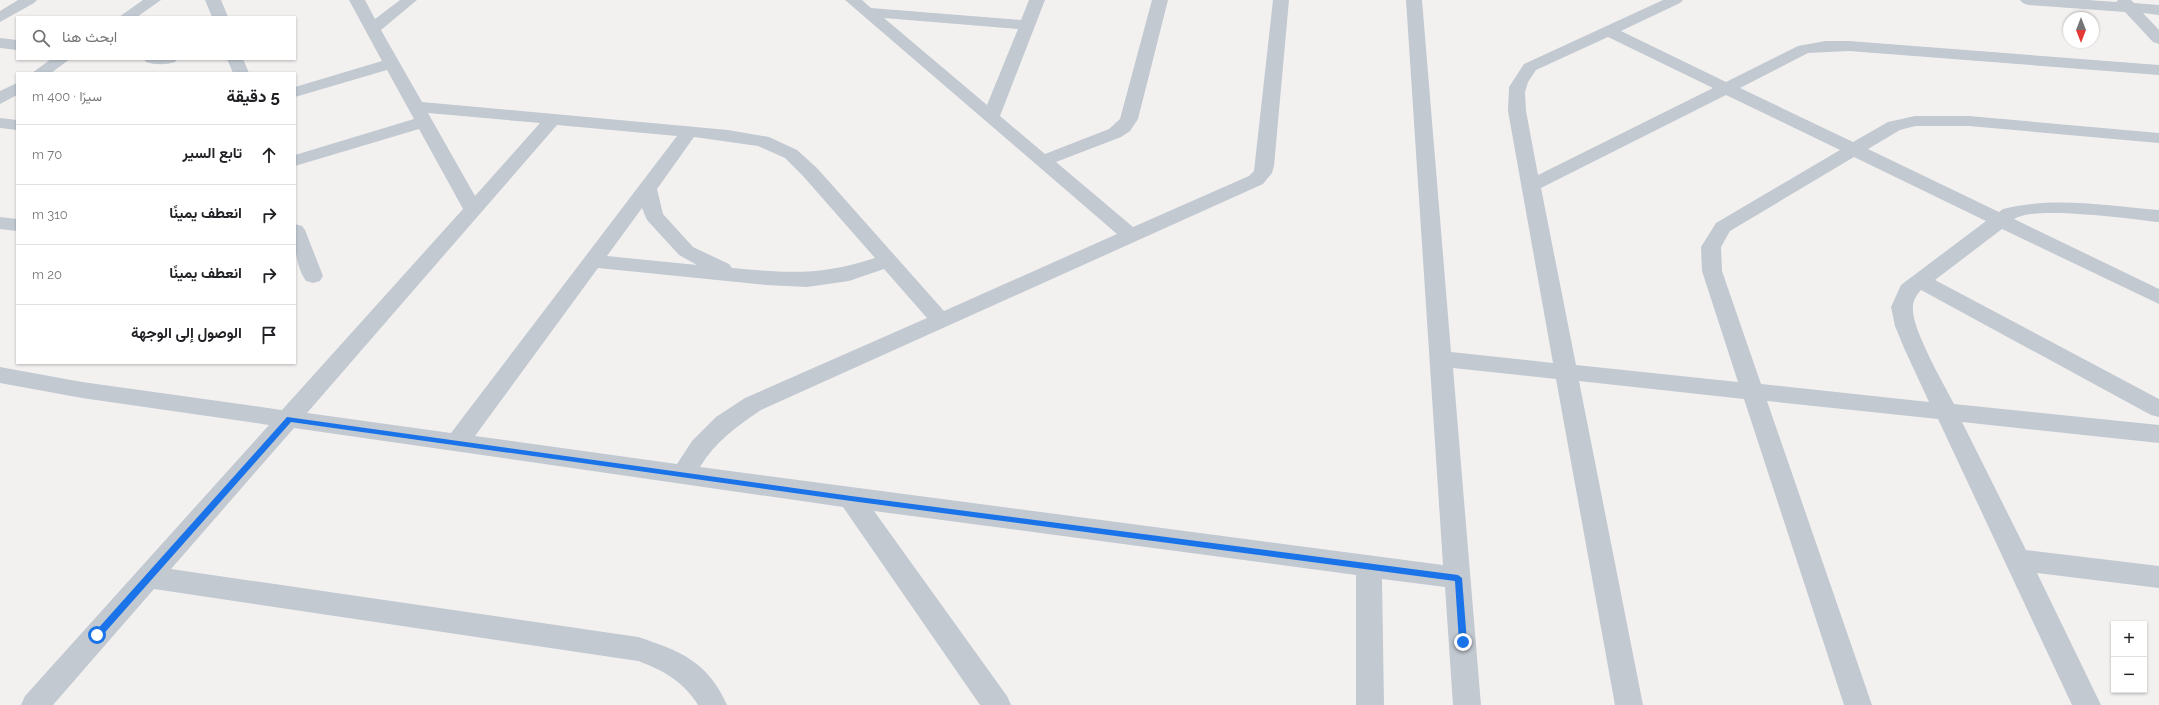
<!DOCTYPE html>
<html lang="ar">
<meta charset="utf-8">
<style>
:root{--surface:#fff;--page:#f6f6f6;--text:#202124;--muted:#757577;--line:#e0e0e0}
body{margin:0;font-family:Raleway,Vazirmatn,sans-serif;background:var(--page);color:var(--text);direction:rtl}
.controls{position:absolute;right:12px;bottom:12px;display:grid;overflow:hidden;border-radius:0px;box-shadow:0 1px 3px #0004}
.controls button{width:36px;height:36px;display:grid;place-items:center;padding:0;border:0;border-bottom:1px solid var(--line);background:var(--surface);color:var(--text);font:20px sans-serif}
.compass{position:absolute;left:2063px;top:12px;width:36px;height:36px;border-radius:50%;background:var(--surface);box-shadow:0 1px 3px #0004;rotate:180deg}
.stop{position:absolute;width:12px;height:12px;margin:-9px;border:3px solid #1a73e8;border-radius:50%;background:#fff}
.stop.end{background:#1a73e8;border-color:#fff;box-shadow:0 1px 4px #0008}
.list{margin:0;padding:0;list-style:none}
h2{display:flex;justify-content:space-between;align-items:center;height:52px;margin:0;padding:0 16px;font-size:17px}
h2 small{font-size:13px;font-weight:400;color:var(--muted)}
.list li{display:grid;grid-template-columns:26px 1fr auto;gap:12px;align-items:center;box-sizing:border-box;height:60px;padding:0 16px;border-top:1px solid var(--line)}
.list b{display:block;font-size:15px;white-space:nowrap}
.list em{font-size:13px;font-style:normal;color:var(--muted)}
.icon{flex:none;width:22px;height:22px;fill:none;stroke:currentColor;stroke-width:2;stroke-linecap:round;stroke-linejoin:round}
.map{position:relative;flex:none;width:2159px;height:705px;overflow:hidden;direction:ltr}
.search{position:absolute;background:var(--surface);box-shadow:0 1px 3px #0004;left:16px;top:16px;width:280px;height:44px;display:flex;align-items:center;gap:10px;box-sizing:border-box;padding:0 14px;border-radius:0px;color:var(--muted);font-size:15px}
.panel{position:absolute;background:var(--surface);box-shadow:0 1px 3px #0004;left:16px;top:72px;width:280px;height:292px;border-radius:0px;direction:rtl}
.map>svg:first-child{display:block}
</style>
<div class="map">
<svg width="2159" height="705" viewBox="0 0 2159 705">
<rect width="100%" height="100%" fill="#f3f1f0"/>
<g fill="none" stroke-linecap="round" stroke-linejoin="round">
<path fill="#c2c9d1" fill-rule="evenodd" d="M18 0H37L34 3 0 22V11Z
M143 0H161L137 17H119Z
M205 0H221L228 17H212Z
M349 0H365L375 19 400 0H417L381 30 422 102 728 130 769 137 797 150 817 168 944 311 1117 234 845 0H862L871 8 1021 20 1029 0H1045L1000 116 1045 154 1109 129 1120 119 1152 0H1168L1138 119 1130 131 1121 137 1056 162 1133 227 1249 176 1254 171 1273 0H1289L1274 166 1272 173 1263 184 761 410C737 426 715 442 700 467L1443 565 1406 0H1422L1451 352 1553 363 1508 111 1509 87 1524 64 1663 0H1683L1680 3 1621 31 1726 82 1798 46 1825 41H1849L2159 65V75L1849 51 1808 53 1740 88 1853 142 1888 122 1915 116H1969L2159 133V143L1969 126H1915L1900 130 1868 149 1999 212 2003 209C2054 196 2107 206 2159 210V222C2130 219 2035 205 2014 219L2159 289V304L2002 229 1935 280 2159 399V417L2151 415 1921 290C1917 294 1913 301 1913 306 1910 327 1944 384 1954 404L2159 425V443L1962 422 2026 550 2159 566V588L2037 573 2101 705H2072L1938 419 1767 401 1872 705H1844L1744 399 1579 381 1643 705H1615L1556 379 1453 368 1481 705H1453L1445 587 1382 579 1384 705H1356V575L874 511 1007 696 1011 705H980L843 507 294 428 171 569 638 637C681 651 708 662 727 705H698C684 682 663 670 638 661L154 589 53 705H21L25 696 269 425 82 398 0 383V367L82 382 282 410 463 209 419 129 295 166V155L414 119 387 70 295 97V87L382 61ZM884 18 1018 29 987 105ZM1608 37 1713 88 1538 175 1526 111 1525 92 1528 82 1536 70ZM1726 95 1840 150 1716 223 1701 247 1702 271 1738 382 1576 365 1541 188ZM428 113 540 123 475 196ZM557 125 677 136 451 433 307 413ZM694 137 758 146 785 158 803 176 875 258C821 276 787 273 732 268L729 264 693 247 663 214 657 189ZM1854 157 1986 221 1901 285 1891 307 1895 326 1904 348 1929 402 1761 384 1722 271 1721 247 1730 231ZM642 208 647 220 679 255 697 265 607 256ZM598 268 766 285 807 287 849 281 884 269 927 318 745 398 716 417 692 441 677 464 475 436Z
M2020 0H2088L2116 2 2118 0H2131L2134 3 2159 5V15L2143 13 2159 30V44L2153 42 2125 12 2028 5 2023 3Z
M0 38 17 40V50L0 48Z
M51 59H70L51 73H32Z
M144 59H177L175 62C166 65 155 65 146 62Z
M227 59H243L249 73H233Z
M17 83V95L0 104V91Z
M0 118 17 120V130L0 128Z
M0 217 17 219V231L0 229Z
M295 224 302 226 305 230 323 276 320 281 313 283 306 281C294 263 295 244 295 224Z"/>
</g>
<path fill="#1a73e8" d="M287 417 851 496 1458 575 1462 578 1467 642 1463 645 1459 642 1455 581 851 501 291 422 100 638H94V633Z"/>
</svg>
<div class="controls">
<button>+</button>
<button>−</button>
</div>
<svg class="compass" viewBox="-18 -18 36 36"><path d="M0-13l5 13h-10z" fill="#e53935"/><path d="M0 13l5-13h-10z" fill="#757577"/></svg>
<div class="stop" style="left:97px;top:635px"></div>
<div class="stop end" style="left:1463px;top:642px"></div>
<div class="search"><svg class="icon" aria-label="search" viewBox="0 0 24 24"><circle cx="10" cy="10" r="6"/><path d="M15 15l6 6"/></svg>ابحث هنا</div>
<section class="panel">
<h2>5 دقيقة<small>سيرًا · 400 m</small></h2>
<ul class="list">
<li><svg class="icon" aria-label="ahead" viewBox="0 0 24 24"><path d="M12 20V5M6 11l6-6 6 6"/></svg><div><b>تابع السير</b></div><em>70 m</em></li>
<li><svg class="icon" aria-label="right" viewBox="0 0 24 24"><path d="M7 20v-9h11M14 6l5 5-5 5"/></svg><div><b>انعطف يمينًا</b></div><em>310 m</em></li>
<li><svg class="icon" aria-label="right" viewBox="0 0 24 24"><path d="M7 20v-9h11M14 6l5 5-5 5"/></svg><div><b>انعطف يمينًا</b></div><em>20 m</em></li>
<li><svg class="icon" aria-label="arrive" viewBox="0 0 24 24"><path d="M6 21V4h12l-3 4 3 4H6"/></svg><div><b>الوصول إلى الوجهة</b></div></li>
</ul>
</section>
</div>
